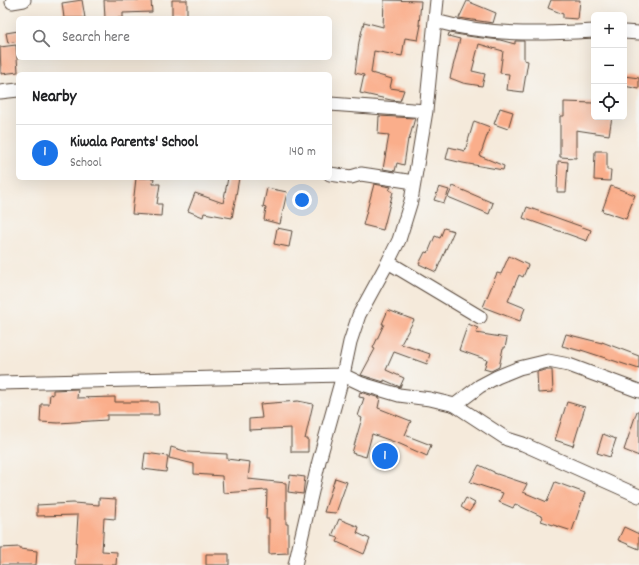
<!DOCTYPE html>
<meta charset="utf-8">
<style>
:root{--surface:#fff;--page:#f2f2f2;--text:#202124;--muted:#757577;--line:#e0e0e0;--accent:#1a73e8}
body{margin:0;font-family:Dekko,sans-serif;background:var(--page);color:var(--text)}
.controls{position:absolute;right:12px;top:12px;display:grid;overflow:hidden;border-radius:6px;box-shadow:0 4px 16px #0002}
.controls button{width:36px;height:36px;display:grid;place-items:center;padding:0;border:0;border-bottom:1px solid var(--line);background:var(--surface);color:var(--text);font:20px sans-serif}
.you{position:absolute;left:302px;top:200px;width:14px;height:14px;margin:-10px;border:3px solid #fff;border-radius:50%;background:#1a73e8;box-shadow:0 0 0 6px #1a73e833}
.badge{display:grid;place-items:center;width:26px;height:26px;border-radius:50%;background:var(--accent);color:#fff;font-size:13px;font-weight:700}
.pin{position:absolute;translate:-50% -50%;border:2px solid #fff;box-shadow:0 1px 4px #0006}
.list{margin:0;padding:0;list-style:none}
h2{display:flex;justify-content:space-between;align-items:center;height:52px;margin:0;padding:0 16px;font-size:17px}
h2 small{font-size:13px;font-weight:400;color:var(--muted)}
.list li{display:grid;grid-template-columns:26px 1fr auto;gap:12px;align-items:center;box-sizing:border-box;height:56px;padding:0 16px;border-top:1px solid var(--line)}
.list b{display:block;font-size:15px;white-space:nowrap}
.list p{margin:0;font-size:13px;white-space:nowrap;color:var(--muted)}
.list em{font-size:13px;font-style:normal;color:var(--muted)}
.icon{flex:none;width:22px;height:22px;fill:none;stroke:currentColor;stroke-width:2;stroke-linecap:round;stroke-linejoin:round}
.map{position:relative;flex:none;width:639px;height:565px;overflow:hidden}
.search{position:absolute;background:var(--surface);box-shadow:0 4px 16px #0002;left:16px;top:16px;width:316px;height:44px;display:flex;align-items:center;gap:10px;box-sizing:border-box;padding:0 14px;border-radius:6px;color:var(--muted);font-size:15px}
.panel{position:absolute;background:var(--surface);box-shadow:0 4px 16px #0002;left:16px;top:72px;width:316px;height:108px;border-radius:6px}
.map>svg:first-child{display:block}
</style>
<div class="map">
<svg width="639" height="565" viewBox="0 0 639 565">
<rect width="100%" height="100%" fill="#f6f6f2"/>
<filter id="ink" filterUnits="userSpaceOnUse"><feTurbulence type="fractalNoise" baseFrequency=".025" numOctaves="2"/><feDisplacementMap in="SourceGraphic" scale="8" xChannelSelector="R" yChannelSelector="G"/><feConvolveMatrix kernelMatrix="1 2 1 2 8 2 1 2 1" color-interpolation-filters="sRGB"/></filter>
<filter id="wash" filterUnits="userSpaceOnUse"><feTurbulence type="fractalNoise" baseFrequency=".012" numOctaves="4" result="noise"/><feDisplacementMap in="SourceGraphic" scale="16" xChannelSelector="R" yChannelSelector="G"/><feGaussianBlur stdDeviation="0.9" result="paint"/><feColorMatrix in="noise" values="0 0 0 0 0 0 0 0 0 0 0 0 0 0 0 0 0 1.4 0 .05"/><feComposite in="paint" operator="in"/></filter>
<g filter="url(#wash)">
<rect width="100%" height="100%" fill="#f5eadb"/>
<g id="blocks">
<path fill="#faae8b" d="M82 0 85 18H64L62 3Z
M104 0H151L152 12 123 13V18H105Z
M172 0H187V16H172Z
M384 0 421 1 419 25H421L418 40 405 38 402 56 374 51 371 73 392 79 390 88 404 90 400 101 391 100 360 93 364 75 355 73 359 42 364 22 383 27Z
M551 0H580L578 19 563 18V14L548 8Z
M467 1 496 13 493 23 459 18Z
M18 31V41L8 43 6 33Z
M449 33 474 37 500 40 515 44V41H524V60L528 61 523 92 507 90 509 74 500 73 503 51 479 44 472 71 485 74 482 86 463 83 450 78 460 39 448 36Z
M16 45 18 72 1 74 0 47Z
M624 76 639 78V89L624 86Z
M564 102 594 103V117H612L609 135 576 130V158L560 157V116H564Z
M500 108 513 112 508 129 494 124Z
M379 116 415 118 409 140 408 139 404 165 397 163 395 171 383 169 389 135 378 134Z
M474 121 490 127 480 156 504 166 503 170 463 163 446 159 449 147 465 151Z
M595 151H607V170H611L610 181 594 180Z
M558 161 568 162 566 192H557Z
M136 178H154L153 184H160L157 204H162L161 216 132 214Z
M228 178H239L232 218 204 213 203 217 188 211 195 193 223 203Z
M374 184 391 187 389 190 393 192 383 230 363 225Z
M453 186 493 203 489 214 448 197Z
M611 186 635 195 626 219 602 211Z
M439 187 449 190 444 203 434 200Z
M267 188 287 192 280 224 264 220 266 208 263 207Z
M527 207 591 230 587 241 523 218Z
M277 228 292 231 289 247 274 244Z
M444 228 454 231 436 272 419 264 425 252 428 253 435 236 440 238Z
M509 256 528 265 523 277 519 275 508 301 525 308 520 321 483 307 497 273 501 274Z
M388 310 414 320 401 344 430 354 427 364 394 352 386 370 404 378 400 387 384 380V382L361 375 375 349 373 348 384 324H382Z
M468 324 478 328 476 333 507 338 505 348H503L499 367 491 371 484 369 487 360 459 350Z
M566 334 602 343V342L639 356V369L581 350V351L562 346Z
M545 370H552L553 392 538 393 537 372Z
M78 389 77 398 115 397V402H158L159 415H107V420L58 423 40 422 41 404H49L50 394 53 395V390Z
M360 392 380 398 378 408 411 421 405 435 431 445 427 456 400 444 372 434 366 457 352 453 362 418 358 416 364 398 359 397Z
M298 401 313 404 305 439H308V452H291V428L249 430V419L262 418 260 404Z
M567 402 585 407 573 446 555 440Z
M637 411H639V456L624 450Z
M603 434 616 439 610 457 597 453Z
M171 447 188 452 227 454V459L250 462 248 479 286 483V524H288V553L269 554V519H266L267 490 223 493 222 476 194 474V464L169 458Z
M145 453 168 456 166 472 143 469Z
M479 465 494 472V473L527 484 523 492 547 502 555 482 585 493 572 531 541 521 543 517 515 504 513 508 499 502 503 493 470 482Z
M290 475 305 477 303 494 288 492Z
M335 478 347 482 336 513 324 512Z
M99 498 116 499 115 519 104 518 102 551 117 552 116 565H75L78 515 37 516V505L73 503 99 505Z
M466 498 475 503 469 512 461 507Z
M339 519 359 527 357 533 370 539 364 554 337 542 339 538 332 536Z
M624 527 639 534V549L618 540Z
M20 547V549L37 551 36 565H0V548Z
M206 554H229V565H206Z"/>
</g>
</g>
<g filter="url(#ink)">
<use href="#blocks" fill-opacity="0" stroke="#57473a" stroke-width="1"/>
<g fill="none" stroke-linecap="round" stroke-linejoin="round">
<defs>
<path id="minor" d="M12 2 24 0
M435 21C489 36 539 34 594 31
M624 32 639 33
M0 92 18 90
M330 104 426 111
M330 174 351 177 361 174 414 182
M388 262 480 317
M0 383 343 375 362 384 399 395 430 399 455 405 480 386 497 377 519 368 548 361 569 365 639 391
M455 405 507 439 523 444 639 496
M295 565 319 461 343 375 350 342 359 315 388 262 399 240 411 201 426 111 437 0"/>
</defs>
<use href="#minor" stroke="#57473a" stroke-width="15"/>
<use href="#minor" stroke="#fff" stroke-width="13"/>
</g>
</g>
</svg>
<div class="controls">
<button>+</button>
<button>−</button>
<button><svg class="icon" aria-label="locate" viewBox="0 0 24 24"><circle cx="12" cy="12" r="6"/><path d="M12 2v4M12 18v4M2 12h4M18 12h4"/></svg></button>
</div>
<div class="you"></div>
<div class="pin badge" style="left:385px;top:456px">1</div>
<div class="search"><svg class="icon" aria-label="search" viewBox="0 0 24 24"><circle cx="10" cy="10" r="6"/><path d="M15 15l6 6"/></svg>Search here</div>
<section class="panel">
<h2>Nearby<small></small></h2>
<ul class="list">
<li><span class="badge">1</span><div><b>Kiwala Parents' School</b><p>School</p></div><em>140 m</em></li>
</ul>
</section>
</div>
